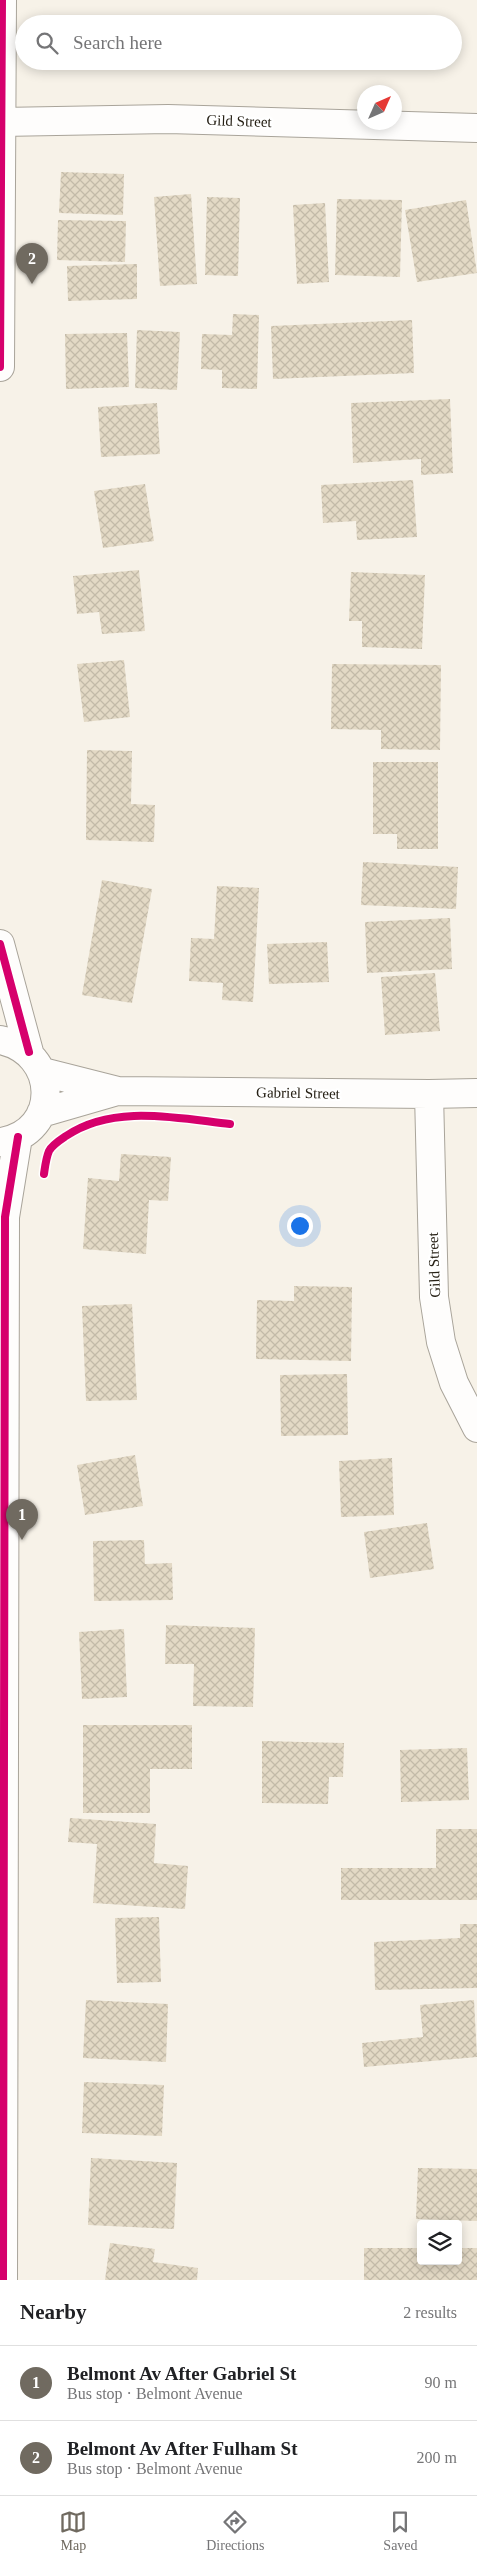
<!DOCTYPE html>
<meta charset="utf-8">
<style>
:root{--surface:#fff;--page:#f6f6f6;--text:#202124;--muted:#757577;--line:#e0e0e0;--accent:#706a60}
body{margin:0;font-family:Georgia,serif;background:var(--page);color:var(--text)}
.controls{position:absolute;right:15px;bottom:15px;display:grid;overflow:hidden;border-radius:5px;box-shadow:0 2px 12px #0003}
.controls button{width:45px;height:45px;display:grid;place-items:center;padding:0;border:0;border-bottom:1px solid var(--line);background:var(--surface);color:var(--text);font:25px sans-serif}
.compass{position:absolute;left:357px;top:85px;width:45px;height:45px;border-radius:50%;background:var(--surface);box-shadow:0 2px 12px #0003;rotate:45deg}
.you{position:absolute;left:299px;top:1225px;width:18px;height:18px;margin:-12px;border:4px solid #fff;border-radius:50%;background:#1a73e8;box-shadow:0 0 0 8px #1a73e833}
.badge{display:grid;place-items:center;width:32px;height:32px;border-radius:50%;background:var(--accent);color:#fff;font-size:16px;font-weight:700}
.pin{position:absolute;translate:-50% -41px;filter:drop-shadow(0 1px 2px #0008)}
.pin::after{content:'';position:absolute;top:26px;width:18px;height:15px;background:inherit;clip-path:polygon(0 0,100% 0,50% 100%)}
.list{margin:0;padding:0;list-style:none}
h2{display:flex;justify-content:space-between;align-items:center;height:65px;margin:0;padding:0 20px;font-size:21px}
h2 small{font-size:16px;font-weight:400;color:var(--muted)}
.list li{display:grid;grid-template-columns:32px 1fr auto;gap:15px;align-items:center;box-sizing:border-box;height:75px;padding:0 20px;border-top:1px solid var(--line)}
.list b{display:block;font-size:19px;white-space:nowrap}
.list p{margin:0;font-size:16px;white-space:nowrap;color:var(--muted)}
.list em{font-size:16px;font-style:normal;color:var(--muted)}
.icon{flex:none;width:28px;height:28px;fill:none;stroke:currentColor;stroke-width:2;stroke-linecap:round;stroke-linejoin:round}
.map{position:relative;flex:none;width:477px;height:2280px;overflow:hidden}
.search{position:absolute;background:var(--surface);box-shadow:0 2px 12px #0003;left:15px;right:15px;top:15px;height:55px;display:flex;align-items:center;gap:12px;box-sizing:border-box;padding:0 18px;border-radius:28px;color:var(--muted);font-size:19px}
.sheet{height:215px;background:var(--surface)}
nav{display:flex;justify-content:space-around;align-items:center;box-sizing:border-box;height:70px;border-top:1px solid var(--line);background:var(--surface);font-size:14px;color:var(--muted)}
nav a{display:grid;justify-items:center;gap:2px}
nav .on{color:var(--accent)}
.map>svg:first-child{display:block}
</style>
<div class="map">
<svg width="477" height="2280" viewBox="0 0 477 2280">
<defs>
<pattern id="building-cross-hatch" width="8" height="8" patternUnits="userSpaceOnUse" patternTransform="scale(1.25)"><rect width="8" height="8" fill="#e3d9c5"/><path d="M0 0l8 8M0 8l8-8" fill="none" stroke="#c3baa8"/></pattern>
</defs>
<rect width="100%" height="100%" fill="#f7f2e8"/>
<path fill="url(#building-cross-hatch)" d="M61 172 124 174 123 215 59 213Z
M191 194 197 284 160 286 154 197Z
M207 197 240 198 238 276 205 275Z
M337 199 402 200 400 277 335 275Z
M466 200 477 273 417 282 405 210Z
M325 203 329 282 297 284 293 205Z
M58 220 126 221 125 262 57 260Z
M137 264V299L68 301 67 266Z
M233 314 259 315 257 389 222 388V370L201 369 202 334 232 335Z
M412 320 414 373 273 379 271 326Z
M137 330 180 332 177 390 135 388Z
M127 333 129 387 66 389 65 334Z
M450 399 453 473 421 475V459L353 463 351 403Z
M157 403 160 454 101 457 98 407Z
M413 480 417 537 357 540 356 521 323 523 321 485Z
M145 484 154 541 103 548 94 491Z
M139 570 145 631 102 634 99 612 77 614 73 576Z
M351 572 425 575 422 649 362 647V621H349Z
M124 660 130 717 84 722 77 664Z
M332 664 441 665 440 750 381 749V730L331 729Z
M87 750 132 751 131 804 155 805 154 842 86 840Z
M373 762H438V849H397V834H373Z
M363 862 458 867 456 909 361 905Z
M102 880 152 889 132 1003 82 995Z
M217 886 259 888 253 1002 222 1000 223 983 189 981 191 938 214 939Z
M450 918 452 969 367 973 365 922Z
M327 942 329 982 269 984 267 944Z
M435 973 440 1031 385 1035 381 977Z
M121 1154 171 1157 168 1201 149 1200 146 1254 83 1249 88 1178 119 1181Z
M294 1286 352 1287 351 1361 256 1359 257 1300 294 1301Z
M132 1304 137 1400 86 1401 82 1306Z
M347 1374 348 1435 281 1436 280 1375Z
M135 1455 143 1506 85 1515 77 1465Z
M392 1458 394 1515 341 1517 339 1461Z
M427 1523 434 1569 370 1578 364 1532Z
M144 1540 145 1564 172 1563 173 1600 94 1601 93 1541Z
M166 1625 255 1628 253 1707 193 1706 194 1664H165Z
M124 1629 127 1697 82 1699 79 1632Z
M83 1725H192V1769H150V1813H83Z
M262 1741 344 1743 343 1777H329L328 1804 262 1803Z
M467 1748 469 1800 401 1802 400 1750Z
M70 1818 156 1824 154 1863 188 1866 185 1909 93 1903 97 1844 68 1842Z
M436 1829H477V1900H341V1868H436Z
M159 1917 161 1982 117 1983 115 1918Z
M460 1924H477V1988L375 1990 374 1942 460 1938Z
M86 2000 168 2004 166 2062 83 2058Z
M474 2000 477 2057 364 2067 362 2043 423 2037 420 2005Z
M84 2082 164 2085 162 2136 82 2133Z
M91 2158 177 2163 174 2229 88 2225Z
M418 2168 477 2169V2221L416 2219Z
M110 2243 155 2249 153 2262 198 2268 197 2280H105Z
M364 2248H421V2261H458V2248H477V2280H364Z"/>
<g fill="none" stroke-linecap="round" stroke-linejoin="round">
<defs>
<path id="minor" d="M1 122 168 119 477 128
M0 367 2 0
M0 944 29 1052
M0 1040C59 1052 62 1132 1 1142
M43 1072 118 1091 429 1094 477 1093
M429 1094 434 1297 441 1342 454 1383 477 1428
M41 1113 117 1091
M3 2280 5 1217 18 1137"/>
</defs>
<use href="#minor" stroke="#a9a49a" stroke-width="30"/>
<use href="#minor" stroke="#fefdfc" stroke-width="28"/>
<defs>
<path id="cycleway" d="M0 367 2 0
M0 944 29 1052
M44 1174C45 1167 46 1158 49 1151 52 1145 60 1140 66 1136 113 1104 176 1118 230 1124
M3 2280 5 1217 18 1137"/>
</defs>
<use href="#cycleway" stroke="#fff" stroke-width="11"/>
<use href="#cycleway" stroke="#d6006c" stroke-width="8"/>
</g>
<g text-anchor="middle" stroke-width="4.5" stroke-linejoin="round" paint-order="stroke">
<g font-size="15" fill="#272116" stroke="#fff">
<text transform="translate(239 121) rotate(2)" y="5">Gild Street</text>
<text transform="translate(298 1093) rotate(1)" y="5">Gabriel Street</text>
<text transform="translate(434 1265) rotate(-92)" y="5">Gild Street</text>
</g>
</g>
</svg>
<div class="controls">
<button><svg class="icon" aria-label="layers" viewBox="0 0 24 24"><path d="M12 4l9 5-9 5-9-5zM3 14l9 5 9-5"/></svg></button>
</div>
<svg class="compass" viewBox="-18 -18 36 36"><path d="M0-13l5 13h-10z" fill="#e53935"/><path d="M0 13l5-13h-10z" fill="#757577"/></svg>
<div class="you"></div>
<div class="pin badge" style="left:22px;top:1540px">1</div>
<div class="pin badge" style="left:32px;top:284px">2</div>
<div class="search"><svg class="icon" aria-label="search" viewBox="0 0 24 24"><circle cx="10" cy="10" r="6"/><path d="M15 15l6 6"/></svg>Search here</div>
</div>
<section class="sheet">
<h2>Nearby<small>2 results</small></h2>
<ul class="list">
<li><span class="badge">1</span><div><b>Belmont Av After Gabriel St</b><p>Bus stop · Belmont Avenue</p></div><em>90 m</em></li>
<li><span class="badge">2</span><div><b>Belmont Av After Fulham St</b><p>Bus stop · Belmont Avenue</p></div><em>200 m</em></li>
</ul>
</section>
<nav>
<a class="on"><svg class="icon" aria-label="map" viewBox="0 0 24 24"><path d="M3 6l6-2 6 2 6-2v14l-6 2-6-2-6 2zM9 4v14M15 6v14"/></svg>Map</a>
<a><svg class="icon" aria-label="directions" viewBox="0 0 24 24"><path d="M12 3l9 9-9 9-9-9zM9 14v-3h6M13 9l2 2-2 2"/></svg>Directions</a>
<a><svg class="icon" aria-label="saved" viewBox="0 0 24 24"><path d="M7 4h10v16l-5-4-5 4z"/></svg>Saved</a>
</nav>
